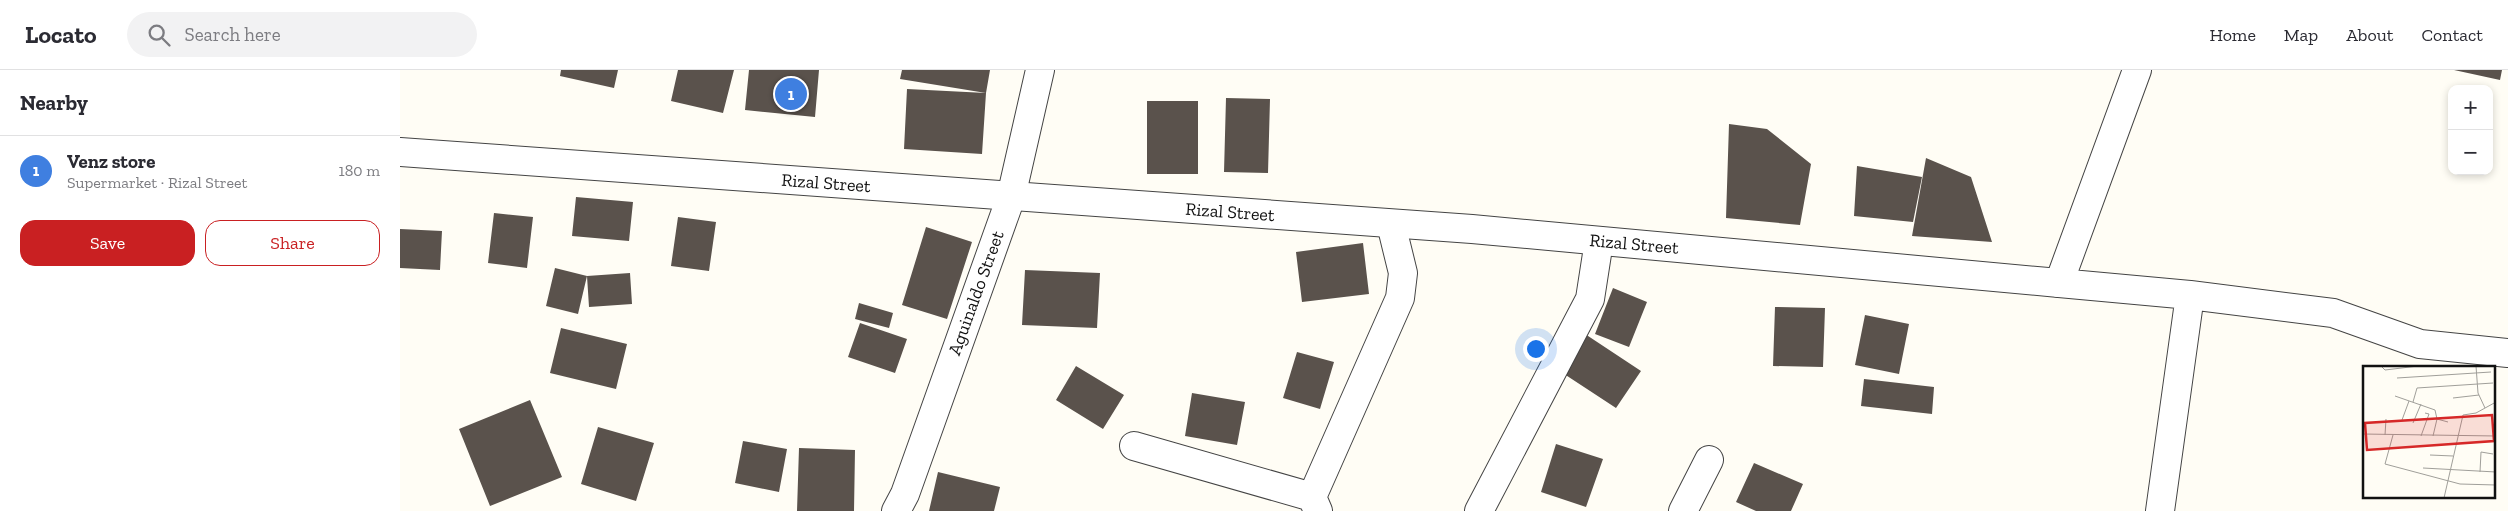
<!DOCTYPE html>
<meta charset="utf-8">
<style>
:root{--surface:#fff;--page:#f2f2f3;--text:#2b2b33;--muted:#7c7c81;--line:#e1e1e2;--accent:#c92022}
body{margin:0;font-family:"Zilla Slab",serif;background:var(--page);color:var(--text)}
.controls{position:absolute;right:15px;top:15px;display:grid;overflow:hidden;border-radius:10px;box-shadow:0 2px 8px #0003}
.controls button{width:45px;height:45px;display:grid;place-items:center;padding:0;border:0;border-bottom:1px solid var(--line);background:var(--surface);color:var(--text);font:25px sans-serif}
.you{position:absolute;left:1135px;top:278px;width:18px;height:18px;margin:-12px;border:4px solid #fff;border-radius:50%;background:#1a73e8;box-shadow:0 0 0 8px #1a73e833}
.badge{display:grid;place-items:center;width:32px;height:32px;border-radius:50%;background:var(--accent);color:#fff;font-size:16px;font-weight:700}
.pin{position:absolute;translate:-50% -50%;border:2px solid #fff;box-shadow:0 1px 5px #0006}
.list{margin:0;padding:0;list-style:none}
h2{display:flex;justify-content:space-between;align-items:center;height:65px;margin:0;padding:0 20px;font-size:21px}
h2 small{font-size:16px;font-weight:400;color:var(--muted)}
.list li{display:grid;grid-template-columns:32px 1fr auto;gap:15px;align-items:center;box-sizing:border-box;height:70px;padding:0 20px;border-top:1px solid var(--line)}
.list b{display:block;font-size:19px;white-space:nowrap}
.list p{margin:0;font-size:16px;white-space:nowrap;color:var(--muted)}
.list em{font-size:16px;font-style:normal;color:var(--muted)}
.actions{display:flex;gap:10px;padding:15px 20px}
.actions a{flex:1;padding:11px 0;border:1px solid var(--accent);border-radius:15px;text-align:center;font-size:18px;color:var(--accent)}
.actions .main{background:var(--accent);color:#fff}
.icon{flex:none;width:28px;height:28px;fill:none;stroke:currentColor;stroke-width:2;stroke-linecap:round;stroke-linejoin:round}
.map{position:relative;flex:none;width:2108px;height:441px;overflow:hidden}
header{display:flex;align-items:center;gap:30px;box-sizing:border-box;height:70px;padding:0 25px;background:var(--surface);border-bottom:1px solid var(--line)}
header strong{font-size:24px}
nav{display:flex;gap:28px;margin-inline-start:auto;font-size:18px}
.search{width:350px;height:45px;background:var(--page);display:flex;align-items:center;gap:12px;box-sizing:border-box;padding:0 18px;border-radius:28px;color:var(--muted);font-size:19px}
main{display:flex}
aside{flex:1;background:var(--surface)}
.map>svg:first-child{display:block}
</style>
<header>
<strong>Locato</strong>
<div class="search"><svg class="icon" aria-label="search" viewBox="0 0 24 24"><circle cx="10" cy="10" r="6"/><path d="M15 15l6 6"/></svg>Search here</div>
<nav><a>Home</a><a>Map</a><a>About</a><a>Contact</a></nav>
</header>
<main>
<aside>
<h2>Nearby<small></small></h2>
<ul class="list">
<li><span class="badge" style="background:#3f7fe0">1</span><div><b>Venz store</b><p>Supermarket · Rizal Street</p></div><em>180 m</em></li>
</ul>
<div class="actions"><a class="main">Save</a><a>Share</a></div>
</aside>
<div class="map">
<svg width="2108" height="441" viewBox="0 0 2108 441">
<rect width="100%" height="100%" fill="#fffdf5"/>
<path fill="#5a524c" d="M161 0H218L214 18 160 6Z
M278 0H334L323 43 271 31Z
M349 0H419L415 47 345 40Z
M502 0H590L586 23 500 9Z
M2054 0H2102L2100 10Z
M507 19 586 23 582 84 504 79Z
M826 28 870 29 868 103 824 102Z
M747 31H798V104H747Z
M1329 54 1367 59 1411 94 1400 155 1326 148Z
M1526 88 1571 107 1592 172 1512 166Z
M1457 96 1522 107 1513 152 1454 146Z
M176 127 233 132 229 171 172 166Z
M94 143 133 147 127 198 88 193Z
M278 147 316 152 309 201 271 196Z
M526 157 572 172 547 249 502 235Z
M0 159 42 161 40 200 0 198Z
M963 173 969 224 902 232 896 182Z
M155 198 187 206 178 244 146 236Z
M625 200 700 203 697 258 622 255Z
M230 203 232 234 189 237 187 206Z
M1213 218 1247 232 1229 277 1195 264Z
M459 233 493 243 489 258 455 249Z
M1375 237 1425 238 1423 297 1373 296Z
M1465 245 1509 254 1499 304 1455 295Z
M460 253 507 269 495 303 448 287Z
M161 258 227 274 216 319 150 303Z
M1179 260 1241 301 1216 338 1155 298Z
M897 282 934 292 920 339 883 328Z
M676 296 724 325 703 359 656 330Z
M1464 309 1534 317 1532 344 1461 336Z
M792 323 845 332 837 375 785 366Z
M130 330 162 407 90 436 59 359Z
M198 357 254 373 236 431 181 414Z
M343 371 387 379 379 422 335 413Z
M1156 374 1203 389 1186 437 1141 422Z
M399 378 455 380 454 441H397Z
M1354 393 1403 414 1391 441H1356L1336 432Z
M538 402 600 417 594 441H529Z"/>
<g fill="none" stroke-linecap="round" stroke-linejoin="round">
<defs>
<path id="minor" d="M1737 0 1659 213 1790 225 1933 243 2020 274 2108 283
M734 376 912 427 918 441
M912 427 1000 228 1003 203 991 154
M496 441 505 424 611 127 640 0
M1079 441 1190 229 1199 171
M1283 441 1309 390
M1760 441 1790 225"/>
<path id="tertiary" d="M0 82 1072 159 1659 213"/>
</defs>
<use href="#minor" stroke="#444" stroke-width="30"/>
<use href="#tertiary" stroke="#444" stroke-width="30"/>
<use href="#minor" stroke="#fff" stroke-width="28"/>
<use href="#tertiary" stroke="#fff" stroke-width="28"/>
</g>
<g text-anchor="middle" stroke-width="5" stroke-linejoin="round" paint-order="stroke">
<g font-size="18" fill="#111" stroke="#fff">
<text transform="translate(426 113) rotate(4)" y="6">Rizal Street</text>
<text transform="translate(830 142) rotate(4)" y="6">Rizal Street</text>
<text transform="translate(1234 174) rotate(5)" y="6">Rizal Street</text>
<text transform="translate(576 223) rotate(-70)" y="6">Aguinaldo Street</text>
</g>
</g>
<g transform="translate(1963 296)">
<rect width="132" height="132" fill="#fffdf5"/>
<path fill="none" stroke="#a09f9a" stroke-width="1" d="M18 0 22 4 55 0M113 0 115 27 122 42M34 12 128 6M32 30 72 44 74 53 85 56M90 32 116 29M50 36 54 22 130 17M39 54 46 35M50 57 58 38M0 68 133 70M22 69 23 53M30 69 22 98 97 118 133 119M58 70 66 48 62 47M70 70 74 53M67 89 90 90M60 102 133 106M117 106 118 86 130 88M81 132 100 49 113 47 133 36"/>
<path fill="#d62828" fill-opacity="0.15" stroke="#d62828" stroke-width="2.5" d="M129 49 131 75 4 84 2 57Z"/>
<rect width="132" height="132" fill="none" stroke="#111" stroke-width="2.5"/>
</g>
</svg>
<div class="controls">
<button>+</button>
<button>−</button>
</div>
<div class="you"></div>
<div class="pin badge" style="left:391px;top:24px;background:#3f7fe0">1</div>
</div>
</main>
